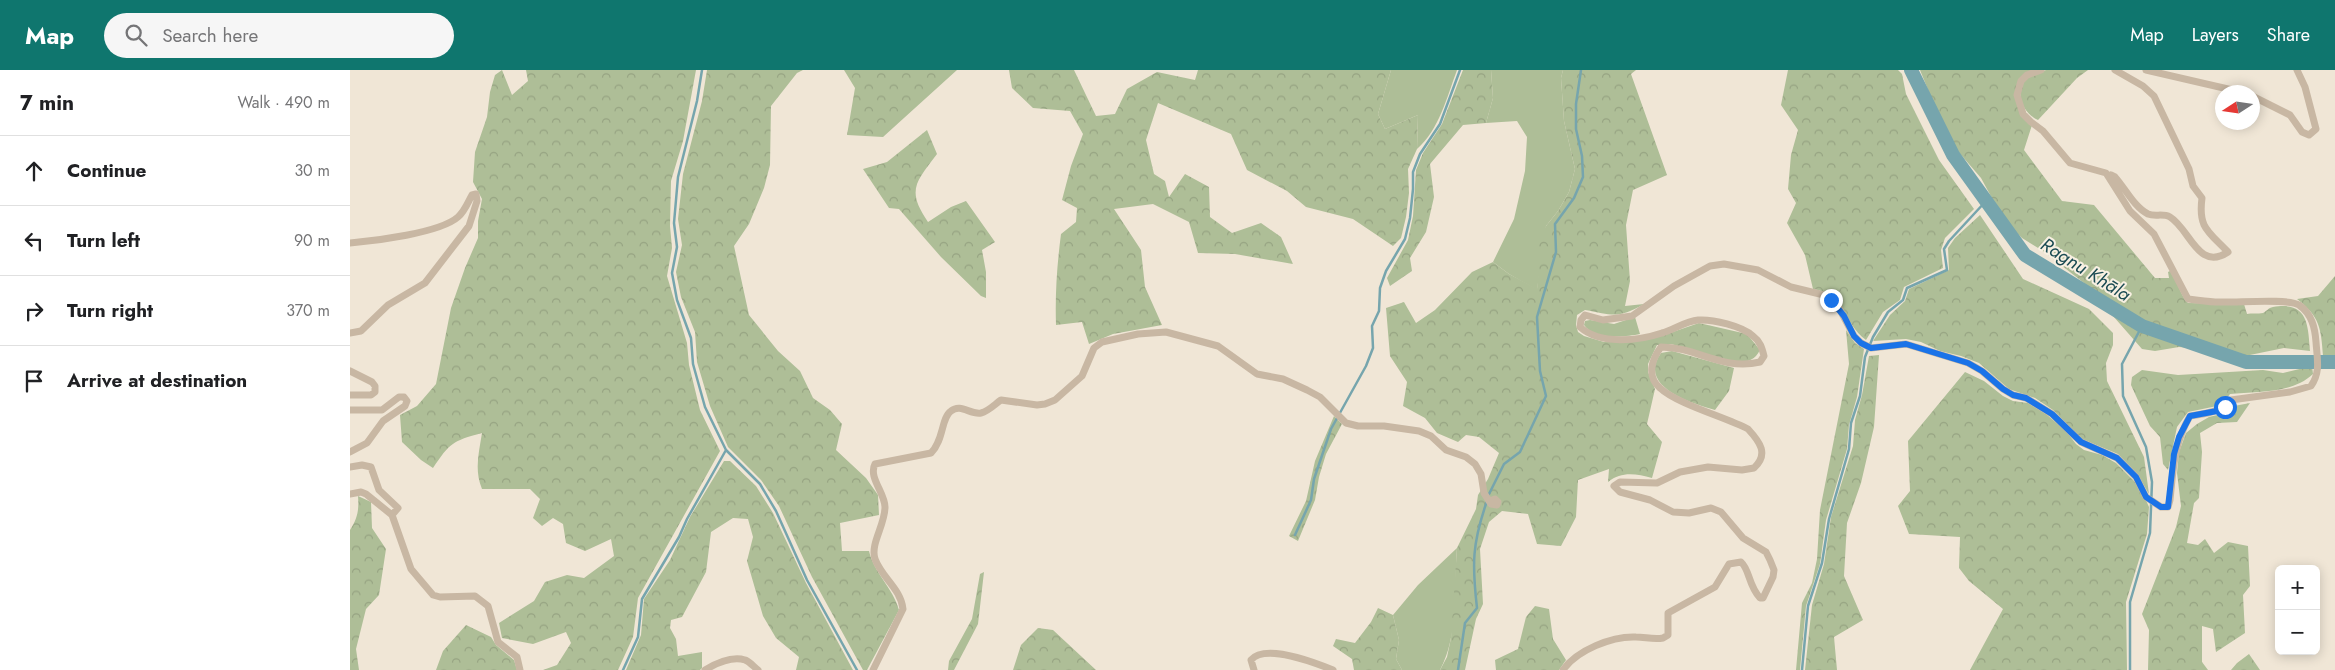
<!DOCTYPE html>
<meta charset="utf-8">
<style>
:root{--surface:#fff;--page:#f6f6f6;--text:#202124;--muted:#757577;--line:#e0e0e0;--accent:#0f766e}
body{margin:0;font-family:Jost,sans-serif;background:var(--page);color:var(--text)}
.controls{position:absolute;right:15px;bottom:15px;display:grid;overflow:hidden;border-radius:8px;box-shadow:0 2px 12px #0003}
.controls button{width:45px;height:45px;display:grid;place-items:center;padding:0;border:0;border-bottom:1px solid var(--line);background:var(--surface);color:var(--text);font:25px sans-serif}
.compass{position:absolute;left:1865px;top:15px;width:45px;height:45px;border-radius:50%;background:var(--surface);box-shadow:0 2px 12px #0003;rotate:258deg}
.stop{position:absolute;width:15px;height:15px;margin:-11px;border:4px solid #1a73e8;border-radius:50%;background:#fff}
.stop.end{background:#1a73e8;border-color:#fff;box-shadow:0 1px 5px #0008}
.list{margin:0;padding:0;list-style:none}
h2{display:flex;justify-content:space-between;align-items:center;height:65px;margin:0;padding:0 20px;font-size:21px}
h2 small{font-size:16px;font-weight:400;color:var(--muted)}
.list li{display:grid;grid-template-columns:32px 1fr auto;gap:15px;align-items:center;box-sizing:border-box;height:70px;padding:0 20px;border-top:1px solid var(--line)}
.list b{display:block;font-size:19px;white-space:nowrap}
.list em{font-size:16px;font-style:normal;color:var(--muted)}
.icon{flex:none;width:28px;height:28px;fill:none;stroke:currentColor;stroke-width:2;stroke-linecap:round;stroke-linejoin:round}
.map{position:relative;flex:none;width:1985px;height:600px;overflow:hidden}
header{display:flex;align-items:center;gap:30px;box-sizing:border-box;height:70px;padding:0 25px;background:var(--accent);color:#fff}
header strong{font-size:24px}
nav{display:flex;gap:28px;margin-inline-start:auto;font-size:18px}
.search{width:350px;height:45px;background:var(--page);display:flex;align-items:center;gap:12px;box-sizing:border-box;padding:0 18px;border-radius:28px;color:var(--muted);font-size:19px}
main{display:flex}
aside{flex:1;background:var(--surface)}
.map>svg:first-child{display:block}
</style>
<header>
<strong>Map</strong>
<div class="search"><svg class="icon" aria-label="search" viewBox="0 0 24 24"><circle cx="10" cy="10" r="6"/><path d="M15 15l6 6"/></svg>Search here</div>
<nav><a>Map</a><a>Layers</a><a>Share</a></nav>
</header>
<main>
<aside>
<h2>7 min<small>Walk · 490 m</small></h2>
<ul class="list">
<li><svg class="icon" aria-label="ahead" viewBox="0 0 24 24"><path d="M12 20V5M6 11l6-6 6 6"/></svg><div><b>Continue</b></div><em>30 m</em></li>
<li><svg class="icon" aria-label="left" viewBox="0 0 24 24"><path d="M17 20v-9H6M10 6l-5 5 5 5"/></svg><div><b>Turn left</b></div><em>90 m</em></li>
<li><svg class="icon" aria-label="right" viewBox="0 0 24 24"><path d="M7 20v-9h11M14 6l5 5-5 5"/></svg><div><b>Turn right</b></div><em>370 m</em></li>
<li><svg class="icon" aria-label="arrive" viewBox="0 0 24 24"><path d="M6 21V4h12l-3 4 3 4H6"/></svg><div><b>Arrive at destination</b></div></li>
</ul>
</aside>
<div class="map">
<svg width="1985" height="600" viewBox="0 0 1985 600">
<defs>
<pattern id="forest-crowns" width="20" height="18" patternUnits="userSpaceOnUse" patternTransform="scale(1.25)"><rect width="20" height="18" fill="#aebe97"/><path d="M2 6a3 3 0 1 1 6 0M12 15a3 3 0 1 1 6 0" fill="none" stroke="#96a382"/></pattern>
</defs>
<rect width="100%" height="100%" fill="#f0e6d6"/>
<path fill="#aebe97" d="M1041 0H1107C1097 27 1089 60 1067 79L1068 45 1035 59 1028 44Z
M1141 0H1213L1211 8 1214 51 1225 99 1219 122 1208 141 1196 156 1187 220 1159 204 1143 192 1164 149 1175 101 1177 67 1167 51 1136 53 1143 28Z
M1285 247 1290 264C1275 267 1244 270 1234 255L1235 251 1240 250 1264 254Z
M1107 478C1104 518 1109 565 1090 600H1052L1046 589 1049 570 1043 545 1068 515Z"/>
<path fill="url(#forest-crowns)" d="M152 0 162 25 178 11 176 0H346L333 71 321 111 320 156 322 178 317 206 337 273 339 295 350 340 370 381 288 528 283 567 268 600H193L207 595 221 573 216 562 183 574 152 568 149 553 184 531 195 512 217 505 234 508 264 486 261 469 235 481 216 473 213 454 203 448 192 456 183 448 190 429 180 419H132C124 400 129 382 132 363 102 371 100 373 83 398L71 390 52 372 50 345 67 336 86 314 101 238 115 198 128 168V151L132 129 123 112 125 82 137 47 140 22 145 5Z
M357 0H453L447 3 421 36 420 95 414 118 399 154 384 176 399 245 428 281 450 301 463 328 480 340 492 354 486 380 516 408 528 425 529 445 490 453 492 481H519C524 503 543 518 549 540L517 600H513L462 507 429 436 411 410 378 377 360 336 347 292 345 262 331 227 326 202 332 175 328 149 333 104 352 31Z
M494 0H607L533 67 497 65 505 18Z
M659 0H724L746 46 765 44 777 19 807 2 845 10 848 0H1041L1028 44 1035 59 1068 45 1067 79 1058 99 1059 123 1056 147 1051 168 1043 176 1003 149 956 137 937 121 897 100 881 64 808 33 796 70 804 104 815 111 819 127 835 104 859 117 860 147 882 163 911 153 931 167 943 194 885 184 848 183 839 152 803 134 764 139 791 180 795 217 812 255 763 264 739 274 732 252 706 255C705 224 707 195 711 164L726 152 727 138 712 130 721 96 733 64 720 41 683 38 662 18Z
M1113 0H1141L1143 28 1136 53 1113 55 1080 94 1084 127 1076 162 1060 188 1062 201 1040 216 1037 208 1058 170 1063 146 1066 100 1073 83 1092 54Z
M1213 0H1286L1281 4 1317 105 1283 120 1276 155 1280 211 1275 236 1294 234C1268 249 1263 245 1235 240L1227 245 1226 255 1228 262 1234 266 1254 272H1269L1314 265 1349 253 1397 264 1410 280C1405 290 1399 291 1388 293L1321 274 1307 275 1298 294V302L1305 319 1297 354 1312 372 1302 408C1286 404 1272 401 1258 412L1259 399 1228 410 1226 447 1211 476 1187 474 1178 444 1152 441 1139 452 1130 479 1133 534 1126 549 1115 600H1090L1097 587 1101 568 1107 478 1126 439 1128 425 1138 409 1149 383 1129 367 1116 365 1108 372 1087 363 1075 348 1053 336 1057 312 1040 286 1036 238 1054 232 1066 253 1085 240 1122 202 1143 192 1159 204 1187 219 1190 186 1187 175 1196 156 1208 141 1219 122 1225 99 1214 51 1211 8Z
M1438 0H1548L1552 4 1556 24 1589 90 1624 139 1595 168 1591 180 1593 198 1554 217 1550 230 1533 242 1516 270C1493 253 1496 225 1463 219L1455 185 1437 153 1446 133 1438 119 1441 85 1448 60 1431 35Z
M1570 0H1686L1666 21 1682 55 1674 80 1712 131 1744 135 1805 208H1819L1818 202 1820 201C1829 211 1829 224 1838 233L1894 234 1897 244C1901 243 1908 244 1913 243 1917 241 1918 238 1923 237 1958 231 1958 254 1960 281L1934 278 1890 287 1871 281 1829 277 1805 281 1792 279 1734 213 1693 181 1672 168 1655 152 1631 108 1606 79 1596 64Z
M1696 0H1738L1727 8 1688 50C1674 44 1664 25 1675 11 1680 5 1690 3 1696 0Z
M577 60 587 84C566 112 556 120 578 152L601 137 616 131 645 172 632 180 636 202V228L631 226 591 187 549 139 539 138 513 99 537 92Z
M1630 145 1673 209 1739 239 1763 263V275L1756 293 1757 311 1794 387 1799 424 1787 404 1768 384 1732 369 1703 340 1685 328 1659 319 1629 293 1611 286 1590 281 1571 272 1556 269 1523 271 1540 245 1555 231 1559 219 1599 200 1598 178 1605 168Z
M1985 206V285L1973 286C1971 258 1970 247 1947 229L1968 226Z
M1496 260 1505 273 1514 279 1507 327 1499 355 1497 379 1476 450 1470 494 1456 536 1450 600H1446L1452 533 1462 513 1467 489 1470 440 1499 294Z
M1322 281 1384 298 1379 321 1365 340C1340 333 1287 316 1311 283Z
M1529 285 1524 357 1511 413 1497 453 1494 506 1513 550 1484 567 1487 600H1455L1462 535 1474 494 1481 447 1503 376 1505 350 1512 325 1519 286Z
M1962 296 1963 304C1942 324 1907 321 1880 324L1872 335 1838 342 1827 357 1818 400 1813 394 1810 367 1800 356 1786 326 1781 315 1782 307 1792 300 1828 305 1913 300 1933 303Z
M1615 302 1634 311 1653 326 1663 331 1678 333 1696 344 1716 361 1726 374 1734 380 1752 385 1766 393 1790 417 1799 437 1797 464 1776 532 1777 600H1620L1653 539 1619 511 1609 498 1610 467 1559 464 1548 436 1560 421 1558 371Z
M1900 333 1887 352 1867 353 1850 363 1852 382 1849 428 1844 433 1837 473 1848 475 1855 469 1864 483 1878 472 1898 476 1900 516 1893 525 1895 563 1866 582 1863 559 1852 556V592L1858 600H1798L1799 560 1792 544 1826 457 1831 436 1827 403 1829 382 1836 363 1847 354 1859 347 1876 343 1884 336Z
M984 346 992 354 976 384 969 407 965 430 948 471 939 466 956 431 965 391Z
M374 391H380L406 416 423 443 456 513 503 600H446L449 587 426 568 413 546 397 491 403 467 398 449 383 448 361 462 356 502 332 547 321 550 320 558 326 569 328 586 352 582V598L350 600H276L291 565 294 529 320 490 340 447Z
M8 426 21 432 22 458 36 479 29 525 16 539 6 579 9 600H0V460C8 448 9 439 8 426Z
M634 502 628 554 604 600H598L599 591 622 549 630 504Z
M1185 536 1199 539 1203 569 1216 590 1209 600H1146L1145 590 1168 579 1176 547Z
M1028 538 1043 545 1049 570 1046 589 1052 600H1004L1002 589 983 576 986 569 1005 573 1021 552Z
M116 555 141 567 146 575 164 590 167 600H86L93 581Z
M688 558 703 560 746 600H663L671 575Z
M1899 584 1910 600H1881L1887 593Z"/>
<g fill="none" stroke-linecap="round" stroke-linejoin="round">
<path stroke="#76a5ad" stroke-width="2.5" d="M352 0 347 31 328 107 324 153 327 177 322 203 327 230 341 268 343 294 355 337 376 380 410 414 426 441 457 510 507 600
M1138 426 1154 394 1170 382 1196 326 1190 301 1187 247 1206 182 1205 154 1224 128 1233 107 1232 86 1226 59V34L1231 0
M945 465 961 430 964 409 981 359 1016 296 1023 278 1022 256 1029 241 1030 218 1036 201 1055 169 1060 148 1063 119V102L1070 84 1090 54 1110 0
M273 600 288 567 292 529 329 467 337 449 376 380
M1108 600 1115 553 1127 538C1122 494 1122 474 1137 431
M1452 600 1458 536 1472 493 1479 449 1499 379 1501 353 1510 326 1515 287 1523 267 1538 242 1553 230 1557 218 1597 200 1594 179 1599 171 1636 131
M1780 600V532L1800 463 1802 412 1796 377 1773 326 1772 294 1792 256"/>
<path stroke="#76a5ad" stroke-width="14" d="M1561 0 1603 85 1675 185 1792 256 1896 292H1985"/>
<path stroke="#c8b7a3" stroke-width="7" d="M1796 0 1891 22
M1902 26 1940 45 1952 62 1959 65 1966 59 1955 17 1947 0
M1761 105 1765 107C1775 118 1784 137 1798 144 1805 147 1813 143 1820 147 1840 159 1848 202 1878 182 1858 161 1848 158 1852 128L1843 116 1839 99 1804 26 1793 16 1765 0
M0 173C24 171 90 163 108 147 115 141 118 132 122 125L126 124 127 131 119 156 75 213 38 235 11 261 0 263
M0 301 22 312 25 316V322L21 325H0
M0 340H32L49 327H54L57 331 55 336 33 351 17 373 0 382
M0 397 12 395 21 397 29 420 48 438 42 445
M0 424 11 422 16 424 42 445 61 499 83 525 90 527 125 526 138 536 148 572 167 587 170 600
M355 600C365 594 382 586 395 590 399 591 404 597 408 600
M523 600 553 539C551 519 532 508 525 489 520 474 535 455 535 437 535 423 518 407 525 394L581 383C594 370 591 348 601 341 611 333 620 345 631 343 639 341 645 334 651 330L687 335 695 334 705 330 732 306 744 278 752 272 788 264 816 262 868 276 907 304 933 309 957 320 970 327 996 353 1008 356H1034L1069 361 1081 366 1096 380 1116 387 1125 394 1131 404 1134 423 1141 434 1147 435 1148 432 1145 429 1141 431
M904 600 901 590C915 573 966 593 983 600
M1213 600C1227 580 1262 566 1286 567 1295 567 1304 570 1313 568L1318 565V543L1365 517 1379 494 1391 492C1400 500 1398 515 1410 528H1413L1423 507 1424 500 1420 490 1416 482 1393 468 1371 442 1361 438 1339 443 1323 442 1300 430 1270 422 1264 416 1270 412 1307 413 1330 402 1358 397 1392 400 1404 398C1419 384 1410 372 1398 359 1375 347 1327 334 1310 318 1296 306 1302 289 1311 277 1347 277 1372 301 1410 292L1414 286C1412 278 1410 271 1403 266 1392 256 1363 249 1348 250 1336 251 1323 260 1312 263 1288 271 1250 275 1230 257L1231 250 1235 245 1253 250 1282 246 1324 216 1360 196 1374 194 1408 200 1441 217 1474 225 1489 238 1504 266 1511 273 1521 278 1556 274 1618 293 1632 301 1653 319 1663 325 1676 328 1702 344 1731 372 1767 388 1786 407 1796 427 1811 437H1818L1820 430C1823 400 1824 373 1840 346 1856 343 1870 343 1881 330L1940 322 1961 316C1971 302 1967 288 1966 272 1965 258 1962 244 1949 235 1938 228 1885 233 1869 232 1859 232 1848 230 1838 229L1804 164 1780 141 1756 103 1720 93 1693 61 1681 52 1673 44 1667 25 1671 11 1677 5 1691 0"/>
</g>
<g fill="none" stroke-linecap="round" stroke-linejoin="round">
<path stroke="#1a73e8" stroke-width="6" d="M1481 230 1494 246 1504 266 1511 273 1521 278 1556 274 1618 293 1632 301 1653 319 1663 325 1676 328 1702 344 1731 372 1767 388 1786 407 1796 427 1811 437H1818L1824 384 1829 367 1840 346 1867 341 1875 337"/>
</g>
<g text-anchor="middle" stroke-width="4" stroke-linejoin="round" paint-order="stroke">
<g font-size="19" font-style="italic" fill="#1b4b53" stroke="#f8f0e2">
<text transform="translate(1736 199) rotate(32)" y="7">Ragnu Khāla</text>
</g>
</g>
</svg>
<div class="controls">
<button>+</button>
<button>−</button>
</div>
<svg class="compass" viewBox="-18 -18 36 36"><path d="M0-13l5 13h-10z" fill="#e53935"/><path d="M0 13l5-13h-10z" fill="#757577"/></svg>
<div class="stop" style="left:1875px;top:337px"></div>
<div class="stop end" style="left:1481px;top:230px"></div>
</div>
</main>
